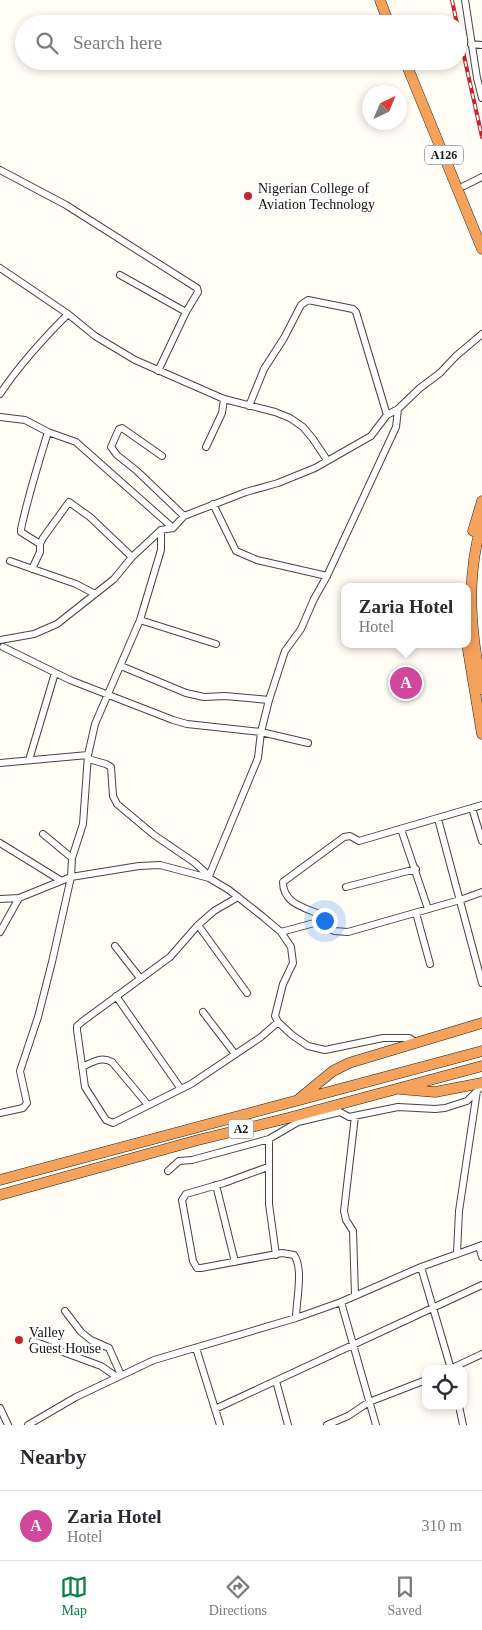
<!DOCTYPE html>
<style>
:root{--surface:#fff;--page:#f7f7f7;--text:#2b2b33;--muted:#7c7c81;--line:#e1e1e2;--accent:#0b8043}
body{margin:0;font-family:"Times New Roman",serif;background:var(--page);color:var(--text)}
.controls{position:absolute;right:15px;bottom:15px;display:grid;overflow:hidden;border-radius:10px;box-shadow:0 2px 8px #0003}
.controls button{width:45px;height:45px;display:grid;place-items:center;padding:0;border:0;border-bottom:1px solid var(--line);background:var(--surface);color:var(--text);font:25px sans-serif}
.compass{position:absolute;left:362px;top:85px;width:45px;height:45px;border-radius:50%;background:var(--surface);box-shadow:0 2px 8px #0003;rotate:44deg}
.you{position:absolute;left:324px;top:920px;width:18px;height:18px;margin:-12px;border:4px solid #fff;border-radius:50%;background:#1a73e8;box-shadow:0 0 0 8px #1a73e833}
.badge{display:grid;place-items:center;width:32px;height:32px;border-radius:50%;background:var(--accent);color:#fff;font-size:16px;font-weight:700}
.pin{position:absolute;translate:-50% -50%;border:2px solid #fff;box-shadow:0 1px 5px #0006}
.popup{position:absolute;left:341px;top:583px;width:130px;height:65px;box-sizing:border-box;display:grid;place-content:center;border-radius:10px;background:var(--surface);filter:drop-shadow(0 1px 4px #0005);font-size:16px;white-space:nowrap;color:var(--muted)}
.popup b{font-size:19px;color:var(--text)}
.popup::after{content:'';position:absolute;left:50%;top:100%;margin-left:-10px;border:10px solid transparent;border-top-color:var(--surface)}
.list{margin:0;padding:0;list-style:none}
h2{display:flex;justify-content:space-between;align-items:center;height:65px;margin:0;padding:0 20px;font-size:21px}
h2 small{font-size:16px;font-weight:400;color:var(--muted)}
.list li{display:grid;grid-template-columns:32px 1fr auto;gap:15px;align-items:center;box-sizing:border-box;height:70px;padding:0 20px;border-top:1px solid var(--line)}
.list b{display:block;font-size:19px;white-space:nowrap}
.list p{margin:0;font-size:16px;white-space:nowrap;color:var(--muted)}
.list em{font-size:16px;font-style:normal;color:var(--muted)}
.icon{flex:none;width:28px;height:28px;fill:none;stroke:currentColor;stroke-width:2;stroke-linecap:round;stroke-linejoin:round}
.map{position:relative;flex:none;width:482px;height:1425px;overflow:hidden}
.search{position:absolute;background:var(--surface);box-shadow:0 2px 8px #0003;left:15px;right:15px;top:15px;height:55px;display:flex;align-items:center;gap:12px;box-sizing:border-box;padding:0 18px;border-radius:28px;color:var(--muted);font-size:19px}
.sheet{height:135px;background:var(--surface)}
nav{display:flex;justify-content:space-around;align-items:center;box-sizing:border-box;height:70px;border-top:1px solid var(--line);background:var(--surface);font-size:14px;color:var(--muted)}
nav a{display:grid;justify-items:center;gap:2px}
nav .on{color:var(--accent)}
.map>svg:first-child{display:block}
</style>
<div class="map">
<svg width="482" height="1425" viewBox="0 0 482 1425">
<rect width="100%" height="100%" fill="#fffdf5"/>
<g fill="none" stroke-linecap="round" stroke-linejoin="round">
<defs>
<path id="minor" d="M465 0 477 78 482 98
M471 44 482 45
M0 170 66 205 197 288 198 292 186 312 158 371
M464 186 482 177
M0 268 68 314 95 336 135 360 224 399 275 412 290 418 303 427 313 439 327 460
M120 275 186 312
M0 394C20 364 43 339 68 314
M249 406 264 369 284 338 301 305 308 300 353 309 356 312 387 415
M0 417 25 420 48 432 76 442 173 528
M206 447 222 413 224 399
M162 456 122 428 119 429 111 447 117 455 137 471 184 516
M213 504 236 551 257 560 327 576
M40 544 21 532V529C28 497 38 464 48 432
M10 561 76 584 95 594
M32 569 40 552V544L43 538 69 502 90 517 132 557
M140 620 216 644
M0 640 34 634 57 624 114 579 132 557 161 530 173 528 184 516 246 492 278 483 315 468 371 436 387 415 398 409 420 388 440 373 456 356 482 334
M3 647 70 680 173 720 187 724 261 732 308 743
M121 666 186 693 204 697 225 696 269 700
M88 759 106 764 111 767 113 796 117 804 154 835 195 863 209 876
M29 760 55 673
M0 763 88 755
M472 808 482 841
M438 819 482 983
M401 829 428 909
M43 834 72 858
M0 843 60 880
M209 878V876L258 758 261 732 269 700 282 660 285 651 301 629 314 599 327 576 396 427 398 409
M346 887 416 869
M238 897 214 911 198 925 170 957 83 1021 77 1026V1030L85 1087 106 1120 113 1123 191 1084 261 1037 278 1022
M0 899 19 898 71 877 139 866 160 865 209 878 229 890 262 916 281 932 291 947 293 963 283 984 275 1016 278 1022 292 1035 308 1046 325 1050 383 1038H409L417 1043
M416 913 430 964
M318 922 320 919 319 914C303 907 283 903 283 882L344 837 350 836 359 841 482 805
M198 925 247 993
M0 932 19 898
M281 932 318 922 334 931 348 932 460 900 482 892
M115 946 140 978
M116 996 181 1089
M203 1012 235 1054
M82 1067C93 1062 101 1056 112 1062L148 1105
M0 1113 23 1108 27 1103 20 1071 38 1017 52 962 71 877 72 858 83 824 88 755 95 724 140 620 161 550V530
M269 1139V1204L276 1255
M268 1167 224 1183 186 1194 182 1200 193 1261 197 1268H201L282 1253 294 1255C304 1269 296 1301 296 1318
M168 1171 179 1161 192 1160 269 1139 298 1122 340 1112 349 1117 398 1107 435 1109 445 1108 467 1101 482 1086
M216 1185 235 1262
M479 1246 482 1257
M457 1253 459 1211 477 1091
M421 1267 451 1369
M355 1296 353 1231 346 1220 344 1211 355 1116
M341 1302 376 1425
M65 1311 81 1332 91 1340 109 1348 121 1375
M33 1341 101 1366 117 1377
M196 1348 220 1425
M450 1369 482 1354
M276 1381 288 1425
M459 1406 463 1425
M0 1408 8 1425
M215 1409 482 1285
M28 1425 76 1397 154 1360 296 1318 341 1302 421 1267 482 1245
M327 1425 348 1416 369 1402 426 1380"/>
<path id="highway" d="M380 0 389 24
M405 61 482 249
M482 523C465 579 471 633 482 689
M473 531 482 501
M467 644 482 734
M400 1089 435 1092 482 1083
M300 1098 333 1071 349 1063 482 1023
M0 1180 482 1051
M0 1195 198 1140 288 1118 482 1066"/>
</defs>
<use href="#minor" stroke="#444" stroke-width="8"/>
<use href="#highway" stroke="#222" stroke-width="11"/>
<use href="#minor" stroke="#fff" stroke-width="6"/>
<use href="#highway" stroke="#f5a25d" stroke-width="10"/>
<defs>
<path id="rail" d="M452 0 457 24
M458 29 482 137"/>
</defs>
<use href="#rail" stroke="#c4262e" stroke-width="4"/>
<use href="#rail" stroke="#fff" stroke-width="2" stroke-dasharray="5.5" stroke-linecap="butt"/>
</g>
<g fill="#c4262e" stroke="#fff" stroke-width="2">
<circle cx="248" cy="196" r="5"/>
<circle cx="19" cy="1340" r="5"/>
</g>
<g text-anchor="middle" stroke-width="5" stroke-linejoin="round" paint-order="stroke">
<g fill="#fff" stroke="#585858" stroke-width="1">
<rect x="425" y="145.5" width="38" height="19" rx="4"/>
<rect x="228.5" y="1119.5" width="25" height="19" rx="4"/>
</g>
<g font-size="12" font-weight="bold" fill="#111">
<text x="444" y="159">A126</text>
<text x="241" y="1133">A2</text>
</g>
<g font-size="14" fill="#111" stroke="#fff" text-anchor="start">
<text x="258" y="193">Nigerian College of<tspan x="258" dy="16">Aviation Technology</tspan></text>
<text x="29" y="1337">Valley<tspan x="29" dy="16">Guest House</tspan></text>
</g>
</g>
</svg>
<div class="controls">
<button><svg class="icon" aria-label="locate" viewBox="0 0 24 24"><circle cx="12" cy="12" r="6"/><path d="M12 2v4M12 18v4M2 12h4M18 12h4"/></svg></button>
</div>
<svg class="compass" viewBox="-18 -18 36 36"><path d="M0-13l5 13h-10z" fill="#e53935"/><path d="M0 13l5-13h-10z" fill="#7c7c81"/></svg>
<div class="you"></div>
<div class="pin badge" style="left:406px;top:683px;background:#d1479c">A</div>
<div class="popup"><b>Zaria Hotel</b>Hotel</div>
<div class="search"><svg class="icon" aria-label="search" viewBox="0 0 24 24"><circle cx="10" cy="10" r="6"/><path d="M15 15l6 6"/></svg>Search here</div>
</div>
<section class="sheet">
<h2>Nearby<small></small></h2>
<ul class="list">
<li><span class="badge" style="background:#d1479c">A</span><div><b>Zaria Hotel</b><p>Hotel</p></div><em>310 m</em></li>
</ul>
</section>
<nav>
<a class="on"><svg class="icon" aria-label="map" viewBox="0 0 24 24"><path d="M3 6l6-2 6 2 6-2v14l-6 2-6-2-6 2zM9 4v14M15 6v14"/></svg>Map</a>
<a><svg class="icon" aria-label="directions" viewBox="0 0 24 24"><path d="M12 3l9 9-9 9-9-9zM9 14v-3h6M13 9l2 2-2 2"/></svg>Directions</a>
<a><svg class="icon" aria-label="saved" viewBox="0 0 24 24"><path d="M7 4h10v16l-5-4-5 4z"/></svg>Saved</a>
</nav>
